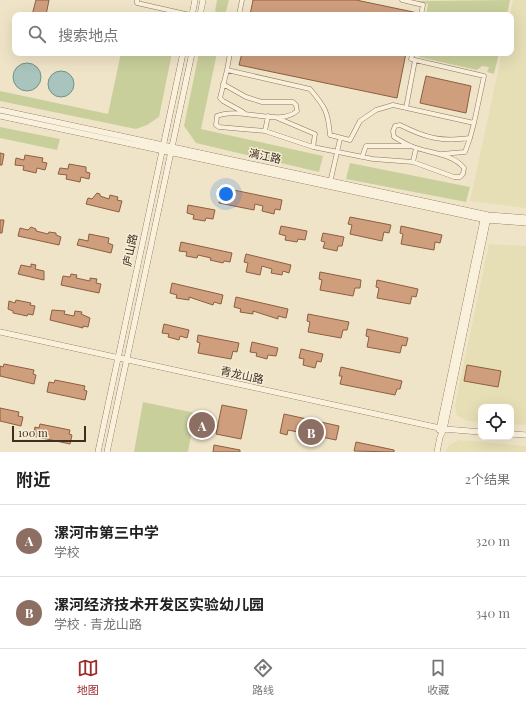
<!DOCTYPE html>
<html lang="zh">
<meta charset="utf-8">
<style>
:root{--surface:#fff;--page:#f6f6f6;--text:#222;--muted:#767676;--line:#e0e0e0;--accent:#9e2a2b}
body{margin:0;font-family:"Playfair Display","Noto Sans SC",serif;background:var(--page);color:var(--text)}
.controls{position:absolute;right:12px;bottom:12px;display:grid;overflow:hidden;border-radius:8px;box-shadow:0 4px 16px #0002}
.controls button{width:36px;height:36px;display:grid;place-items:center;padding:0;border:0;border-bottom:1px solid var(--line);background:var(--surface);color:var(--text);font:20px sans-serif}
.scale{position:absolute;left:12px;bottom:10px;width:74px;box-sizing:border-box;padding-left:4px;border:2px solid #3d2e20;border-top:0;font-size:11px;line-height:14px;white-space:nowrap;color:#3d2e20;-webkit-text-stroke:3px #f7eed8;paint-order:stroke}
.you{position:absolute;left:226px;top:194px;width:14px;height:14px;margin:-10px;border:3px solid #fff;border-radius:50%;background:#1a73e8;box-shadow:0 0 0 6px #1a73e833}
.badge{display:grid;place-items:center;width:26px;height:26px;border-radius:50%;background:var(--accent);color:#fff;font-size:13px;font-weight:700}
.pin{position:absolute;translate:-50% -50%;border:2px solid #fff;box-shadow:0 1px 4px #0006}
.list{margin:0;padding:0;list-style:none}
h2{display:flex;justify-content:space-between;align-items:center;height:52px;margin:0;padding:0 16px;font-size:17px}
h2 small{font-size:13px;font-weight:400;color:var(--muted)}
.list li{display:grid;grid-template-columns:26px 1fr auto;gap:12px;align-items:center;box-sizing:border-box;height:72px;padding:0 16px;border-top:1px solid var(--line)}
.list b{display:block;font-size:15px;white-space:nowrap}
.list p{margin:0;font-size:13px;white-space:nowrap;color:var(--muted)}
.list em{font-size:13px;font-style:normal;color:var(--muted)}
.icon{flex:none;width:22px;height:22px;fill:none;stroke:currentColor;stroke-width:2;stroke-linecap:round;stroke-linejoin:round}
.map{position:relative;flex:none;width:526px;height:452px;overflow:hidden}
.search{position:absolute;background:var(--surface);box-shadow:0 4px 16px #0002;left:12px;right:12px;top:12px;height:44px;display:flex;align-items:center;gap:10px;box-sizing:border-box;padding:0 14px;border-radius:8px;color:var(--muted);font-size:15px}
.sheet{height:196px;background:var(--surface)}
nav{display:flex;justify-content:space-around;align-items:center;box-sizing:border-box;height:56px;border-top:1px solid var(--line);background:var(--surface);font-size:11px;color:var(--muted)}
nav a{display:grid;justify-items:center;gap:2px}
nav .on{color:var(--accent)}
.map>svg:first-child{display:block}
</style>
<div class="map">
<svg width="526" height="452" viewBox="0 0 526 452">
<rect width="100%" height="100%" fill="#f0e4c8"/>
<path fill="#e6deb5" d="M513 0H526V208L470 201 502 53H511L510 15Z
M489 244 526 246V425L511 424V407H481V422L468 421 457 416 455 406Z
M459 440 526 446V452H445L449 445Z"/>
<path fill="#c9cf9b" d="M217 0H229L225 15 215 11Z
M510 0 507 15H426L428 4 415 1Z
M121 53H172L159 117 147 125 136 129 0 101V91L108 114Z
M199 53H217L201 129 323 156 319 172 196 143 184 126Z
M417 53H499L494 74 487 72 489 67 482 66 477 70 419 57Z
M0 127 60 139 57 150 0 138Z
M350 163 470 187 466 202 346 179Z
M143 402 195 413 188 452H134Z"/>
<path fill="#a9c4bc" stroke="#6f938a" d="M13 77a14 14 0 1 1 28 0a14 14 0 1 1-28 0Z
M48 84a13 13 0 1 1 26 0a13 13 0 1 1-26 0Z"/>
<path fill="#cf9f7d" stroke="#8d5f41" d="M36 0H49L46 15H32Z
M253 0H356L418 13V15H250Z
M242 53H406L397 98 239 65Z
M426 76 471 86 466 113 420 103Z
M0 153 4 154 2 165H0Z
M25 155 43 158 42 162 47 163 45 170 37 168 36 173 23 170 24 166 15 165 16 158 24 160Z
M69 164 86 167V172L90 173 89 179 81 177 80 182 66 179 67 175 58 174 60 168 68 169Z
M219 187 282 200 280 210 275 209 274 214 262 211 263 206 255 204 254 210 219 203 220 198 217 197Z
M97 193 100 194V196L109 199 110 195 118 197 117 200 122 201 119 212 86 204 88 198 92 199Z
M188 205 215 210 213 219 206 218 205 221 193 219 194 215 187 213Z
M350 217 391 225 389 233 384 232 382 241 350 234 352 225 348 224Z
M0 220H4L2 233H0Z
M281 226 307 231 305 240 298 239 297 242 285 240 286 236 279 234Z
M401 226 442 235 440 243 435 242 434 250 401 244 403 234 400 233Z
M31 227 36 229V231L48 234 49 232 56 233V235L61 237 59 245 18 236 20 228 28 230Z
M323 233 344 237 342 246H338L337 251 323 248 325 242 321 241Z
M89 234 109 238 108 243 113 245 111 253 77 245 79 239 88 241Z
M181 242 232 253 230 262 224 261 223 263 210 260 211 258 198 255 197 258 186 256 187 252 179 251Z
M246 254 291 265 289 273 283 271 282 275 271 273 272 269 262 266 260 275 246 272 248 263 244 262Z
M31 264 36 265 35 269 44 271V280L18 274 21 265 31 267Z
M320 272 361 280 360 288H355L353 296 320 290 322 280 319 279Z
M71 274 77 275 76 278 90 281V278L97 279 96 283 101 284 99 293 61 285 63 276 70 277Z
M377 280 418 289 416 297 412 296 410 304 377 298 379 288 376 287Z
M172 283 223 295 221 304 214 302 213 305 189 297V300L176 298 177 295 170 293Z
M236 297 288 309 286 318 278 316V319L253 311V314L240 312 241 309 234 307Z
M16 300 31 303 30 305 35 306 33 315 28 314 27 316 13 313V311L8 309 9 301 15 303Z
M52 310 65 311 64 314 74 316 75 311 82 312 81 314 90 318 88 327 83 326V328L50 320Z
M308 314 349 322 347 330H343L341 338 308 332 310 322 307 321Z
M164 324 189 330 187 338 180 336 179 340 168 337 169 334 162 333Z
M367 329 408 338 406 346 402 345 400 353 367 347 369 337 366 336Z
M198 335 239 343 237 352 233 351 231 359 198 353 200 343 197 342Z
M252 342 278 348 276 356 268 355 267 359 256 356 257 353 250 352Z
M301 349 323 354 321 362 317 361 315 368 303 365 304 359 299 358Z
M4 364 34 370 33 374 36 375 34 384 0 376V366L3 367Z
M467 365 501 371 498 387 464 381Z
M341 367 402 381 400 389H397L395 395 340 384 342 376H339Z
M55 380 85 386 84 390 87 391 85 400 47 392 49 382 54 383Z
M222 405 247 410 241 439 216 434Z
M0 408 19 412 18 416 23 417 21 426 0 421Z
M284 414 339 426 336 440 288 430 287 435 280 433Z
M40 424 70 430 69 434 72 435 70 444 33 436 35 427 39 428Z
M356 442 394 450V452L354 451Z
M214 445 240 450V452H213Z"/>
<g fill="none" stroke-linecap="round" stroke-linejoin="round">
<defs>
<path id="street" d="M137 0V3L190 15
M402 0 423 5 421 15
M239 15 242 0
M230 53 227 70 310 89C325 107 328 111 330 135L350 140 360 121 376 110 393 105 474 123 484 76 415 60 406 108
M413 53 411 59 415 60
M227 70 220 98 223 101 243 112
M223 84 246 97 262 102H293L296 105 297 111C279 127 240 106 217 116L216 125 219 127 265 131 313 147 373 159 413 162 454 177H460L463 174 464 168C452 153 427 153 411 146 405 144 400 140 394 137L393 131 395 126 400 125C426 138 441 142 470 138L474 123
M275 117 315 134 313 147
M265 131 268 116
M441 154 465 152 470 138
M362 157 366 146H410
M413 162 416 148
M330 183 340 139"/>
<path id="secondary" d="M192 15 195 0
M200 15 203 0
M0 110 488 215 526 218
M0 116 487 220 526 223
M0 332 444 429 481 432
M439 430 484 216
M511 434 526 435
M98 452 183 53
M107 452 192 53
M437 452 440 437 444 429 488 217"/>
</defs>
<use href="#street" stroke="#8d765c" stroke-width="5"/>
<use href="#secondary" stroke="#6f573f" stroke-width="6"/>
<use href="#street" stroke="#faf1dc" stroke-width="4"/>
<use href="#secondary" stroke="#faf1dc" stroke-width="5.5"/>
</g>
<g text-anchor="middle" stroke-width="3" stroke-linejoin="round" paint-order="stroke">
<g font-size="11" fill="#3d2e20" stroke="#f7eed8">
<text transform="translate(265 156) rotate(12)" y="4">漓江路</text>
<text transform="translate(130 250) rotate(-78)" y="4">庐山路</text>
<text transform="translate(242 375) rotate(12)" y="4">青龙山路</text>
</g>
</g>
</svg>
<div class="controls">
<button><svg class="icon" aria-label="locate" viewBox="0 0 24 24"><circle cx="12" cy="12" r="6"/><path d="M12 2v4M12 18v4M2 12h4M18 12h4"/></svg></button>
</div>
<div class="scale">100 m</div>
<div class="you"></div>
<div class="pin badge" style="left:202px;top:425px;background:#8d6e63">A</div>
<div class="pin badge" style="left:311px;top:432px;background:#8d6e63">B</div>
<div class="search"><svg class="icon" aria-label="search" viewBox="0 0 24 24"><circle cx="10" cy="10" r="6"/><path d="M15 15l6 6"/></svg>搜索地点</div>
</div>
<section class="sheet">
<h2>附近<small>2个结果</small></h2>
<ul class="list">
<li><span class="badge" style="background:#8d6e63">A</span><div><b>漯河市第三中学</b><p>学校</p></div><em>320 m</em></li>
<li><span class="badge" style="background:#8d6e63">B</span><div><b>漯河经济技术开发区实验幼儿园</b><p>学校 · 青龙山路</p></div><em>340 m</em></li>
</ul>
</section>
<nav>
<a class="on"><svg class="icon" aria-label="map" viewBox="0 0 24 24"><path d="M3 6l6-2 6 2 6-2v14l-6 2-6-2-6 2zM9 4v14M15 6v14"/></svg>地图</a>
<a><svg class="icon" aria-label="directions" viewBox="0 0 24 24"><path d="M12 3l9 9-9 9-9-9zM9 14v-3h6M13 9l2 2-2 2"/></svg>路线</a>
<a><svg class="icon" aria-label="saved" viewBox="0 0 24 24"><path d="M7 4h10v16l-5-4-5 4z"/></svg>收藏</a>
</nav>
